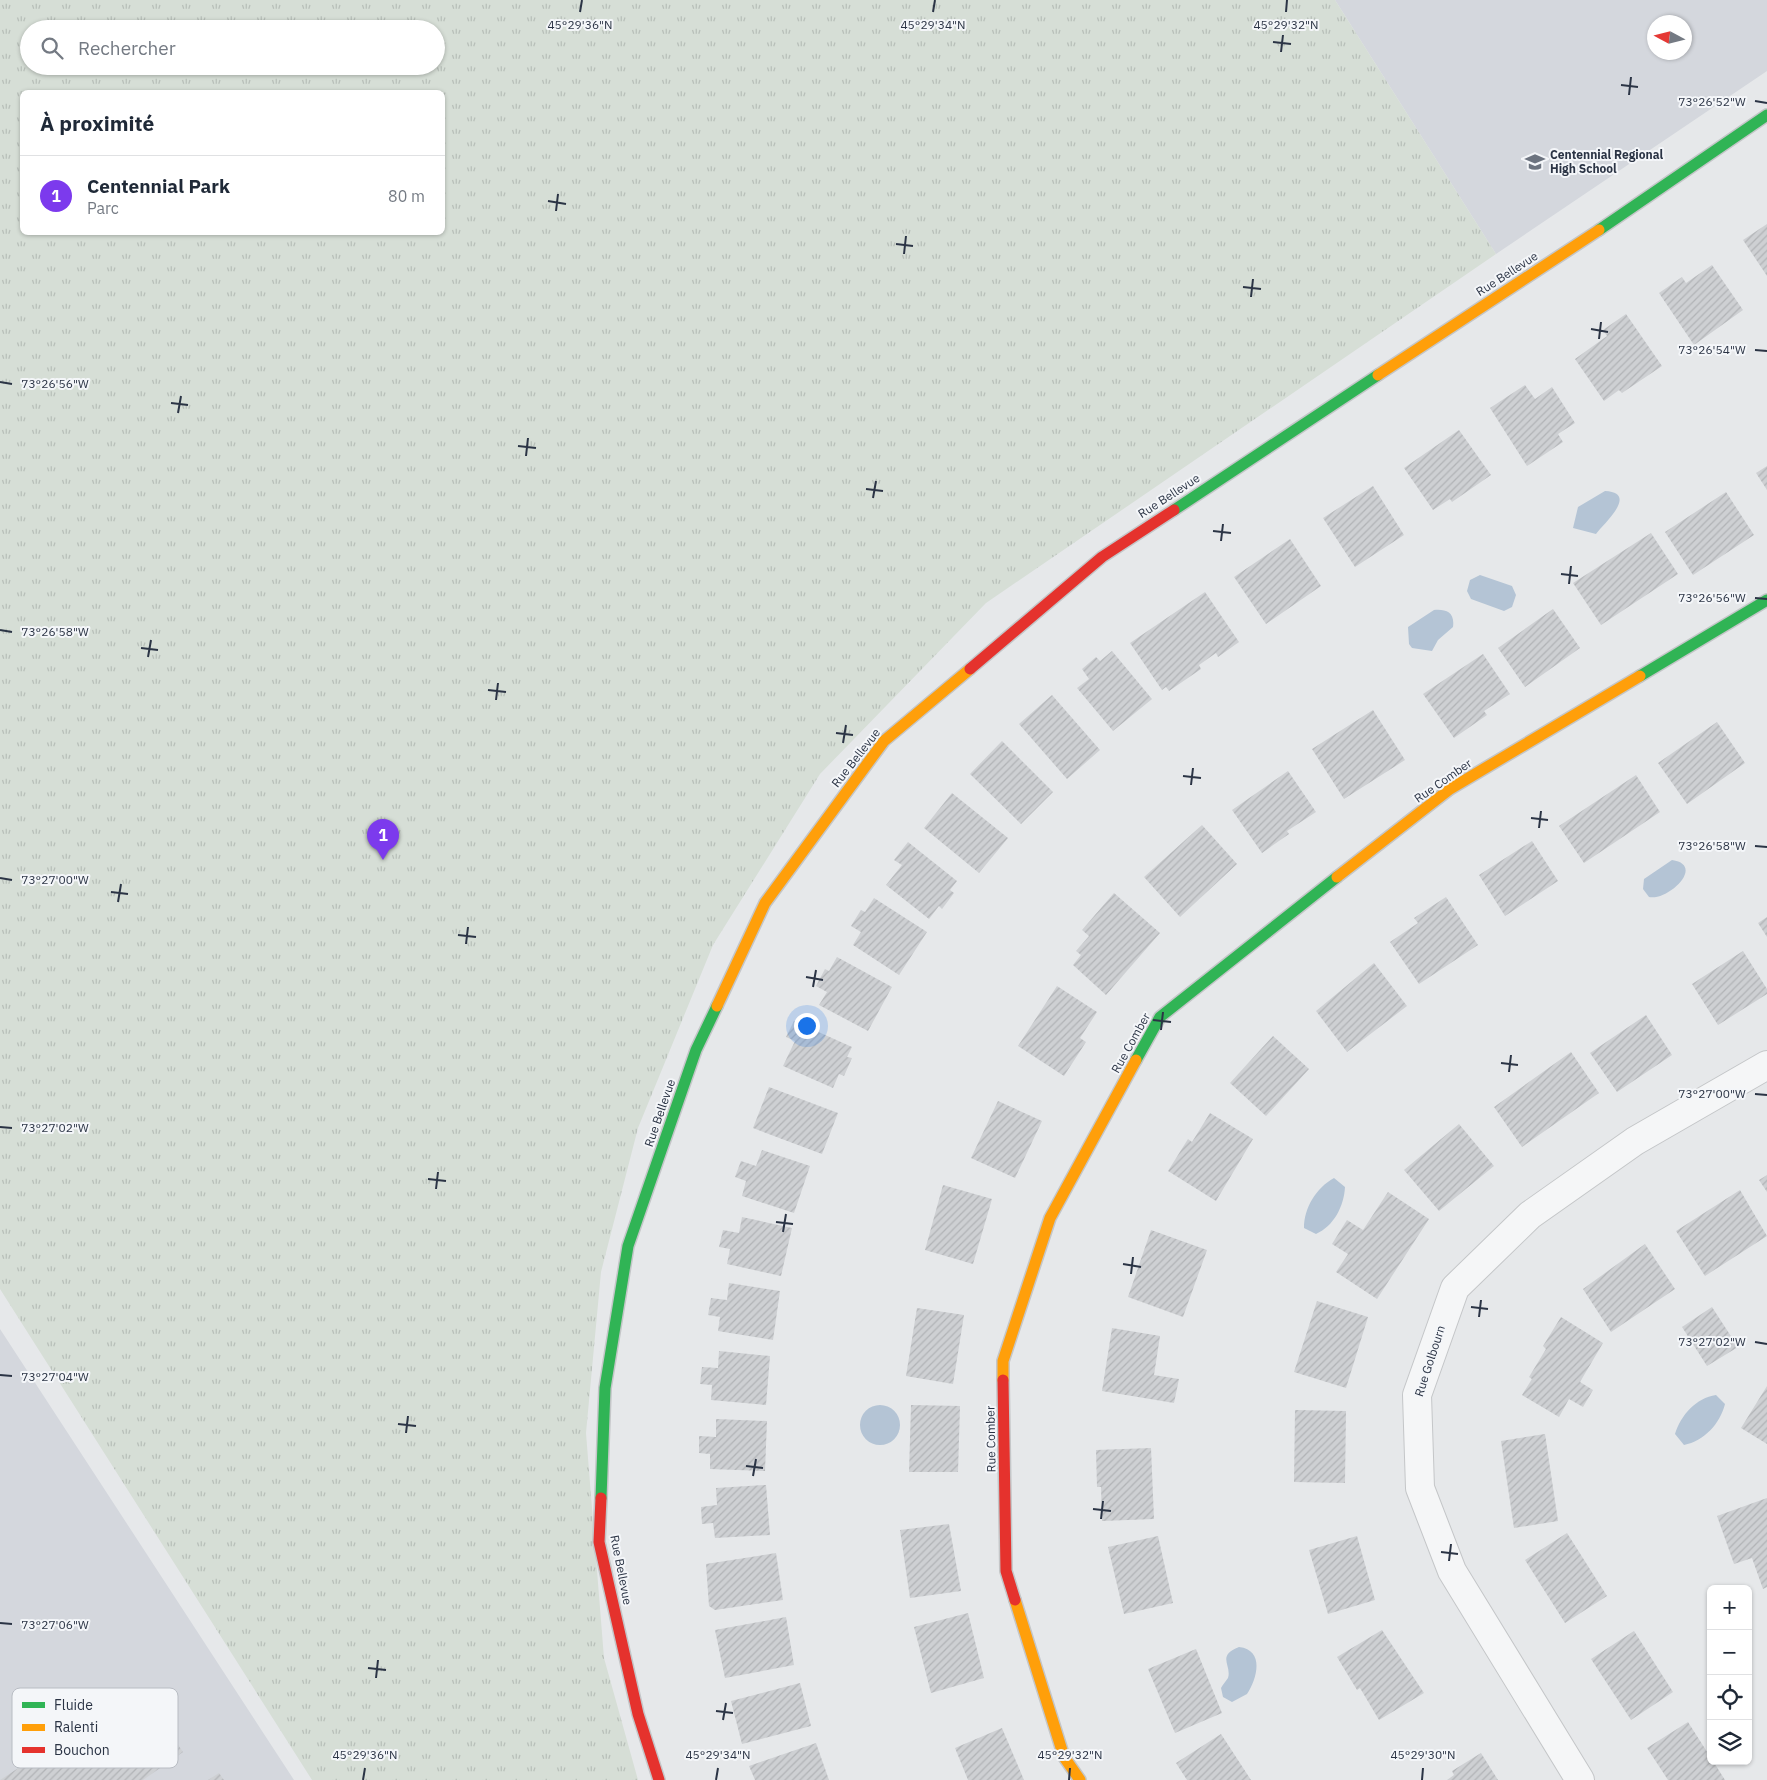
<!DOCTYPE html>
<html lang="fr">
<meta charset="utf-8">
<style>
:root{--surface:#fff;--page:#f6f6f7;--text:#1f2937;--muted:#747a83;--line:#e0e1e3;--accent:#7c3aed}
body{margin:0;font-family:"IBM Plex Sans",sans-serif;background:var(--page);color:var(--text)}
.controls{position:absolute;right:15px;bottom:15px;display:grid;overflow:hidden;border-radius:8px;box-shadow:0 1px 4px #0004}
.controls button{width:45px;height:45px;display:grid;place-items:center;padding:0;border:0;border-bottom:1px solid var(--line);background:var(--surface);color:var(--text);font:25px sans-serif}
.compass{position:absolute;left:1647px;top:15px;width:45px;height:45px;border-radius:50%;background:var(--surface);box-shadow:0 1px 4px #0004;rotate:277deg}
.you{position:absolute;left:806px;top:1025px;width:18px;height:18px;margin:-12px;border:4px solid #fff;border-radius:50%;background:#1a73e8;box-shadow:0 0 0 8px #1a73e833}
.badge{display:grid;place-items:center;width:32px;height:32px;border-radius:50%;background:var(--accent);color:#fff;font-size:16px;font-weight:700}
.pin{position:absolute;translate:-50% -41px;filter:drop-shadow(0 1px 2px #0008)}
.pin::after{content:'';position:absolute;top:26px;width:18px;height:15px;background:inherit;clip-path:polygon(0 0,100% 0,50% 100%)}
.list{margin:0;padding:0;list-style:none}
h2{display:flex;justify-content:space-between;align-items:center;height:65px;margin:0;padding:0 20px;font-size:21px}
h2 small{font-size:16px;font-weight:400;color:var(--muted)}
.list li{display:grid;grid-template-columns:32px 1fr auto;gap:15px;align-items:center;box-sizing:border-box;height:80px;padding:0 20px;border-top:1px solid var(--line)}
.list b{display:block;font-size:19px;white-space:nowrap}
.list p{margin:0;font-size:16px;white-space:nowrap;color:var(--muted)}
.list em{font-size:16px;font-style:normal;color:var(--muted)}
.icon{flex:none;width:28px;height:28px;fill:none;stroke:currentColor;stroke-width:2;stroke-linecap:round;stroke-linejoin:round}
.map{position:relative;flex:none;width:1767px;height:1780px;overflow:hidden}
.search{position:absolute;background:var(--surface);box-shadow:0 1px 4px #0004;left:20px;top:20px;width:425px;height:55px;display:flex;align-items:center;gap:12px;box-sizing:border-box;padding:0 18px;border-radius:28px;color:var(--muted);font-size:19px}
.panel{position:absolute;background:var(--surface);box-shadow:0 1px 4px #0004;left:20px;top:90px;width:425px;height:145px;border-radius:8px}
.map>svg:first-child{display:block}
</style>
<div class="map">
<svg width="1767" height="1780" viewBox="0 0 1767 1780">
<defs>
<pattern id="park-tufts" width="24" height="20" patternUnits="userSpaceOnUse" patternTransform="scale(1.25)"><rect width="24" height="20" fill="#d6ded6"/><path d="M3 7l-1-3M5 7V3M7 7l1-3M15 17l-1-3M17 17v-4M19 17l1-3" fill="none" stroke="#b8bfb9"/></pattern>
<pattern id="building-hatch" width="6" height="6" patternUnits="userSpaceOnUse" patternTransform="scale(1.25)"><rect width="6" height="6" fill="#ced0d3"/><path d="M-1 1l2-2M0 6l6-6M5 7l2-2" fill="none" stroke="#b1b3b6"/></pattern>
</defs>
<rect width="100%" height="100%" fill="#e6e8ea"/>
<path fill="#d4d7dd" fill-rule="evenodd" d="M1335 0H1767V71L1496 254ZM1654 22H1684V52H1654Z
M0 1329 294 1780H0Z"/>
<path fill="url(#park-tufts)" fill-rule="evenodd" d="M0 0H1335L1496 254 986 603 820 774 713 945 638 1128 601 1272 586 1433 604 1658 638 1780H312L0 1289ZM29 29H436V66H29ZM22 92H442V232H22Z"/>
<path fill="#b4c4d5" d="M1605 491C1640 493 1602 525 1596 534L1573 528 1578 507Z
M1480 575 1512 586 1516 595 1512 607 1504 611 1471 599 1467 591 1470 580Z
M1434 610C1446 609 1455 612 1453 627L1438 640 1432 651 1412 648 1409 644 1408 627Z
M1672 860C1706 865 1668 901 1649 897L1643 889 1644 879Z
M1334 1178 1345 1187C1344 1206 1334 1226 1316 1234L1304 1228C1304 1208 1316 1188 1334 1178Z
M1716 1395 1725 1404C1720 1424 1704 1441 1684 1445L1675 1434C1681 1415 1696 1398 1716 1395Z
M860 1425a20 20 0 1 1 40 0a20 20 0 1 1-40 0Z
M1239 1647C1265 1650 1257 1679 1247 1694L1232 1702 1223 1697 1221 1688C1223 1684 1226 1681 1228 1678 1232 1665 1216 1656 1239 1647Z"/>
<path fill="url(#building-hatch)" d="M1767 224V276L1743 240Z
M1712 265 1743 310 1694 345 1659 293 1682 277 1686 283Z
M1626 314 1662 366 1622 393 1619 390 1604 401 1575 359 1607 336 1603 330Z
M1525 385 1535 399 1552 387 1575 423 1558 434 1563 442 1527 466 1490 408Z
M1459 430 1491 475 1452 502 1450 499 1433 510 1404 468Z
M1767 466V490L1756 473Z
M1373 486 1404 535 1355 567 1323 518Z
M1726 492 1754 535 1693 575 1665 532Z
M1651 533 1678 574 1601 625 1573 583Z
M1290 539 1321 586 1266 624 1234 577Z
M1205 592 1239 642 1218 657 1216 653 1199 665 1201 669 1169 691 1166 687 1162 690 1130 643Z
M1553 609 1580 648 1525 687 1498 648Z
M1112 651 1152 699 1113 731 1077 688 1089 679 1082 669 1096 657 1100 661Z
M1483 654 1510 694 1484 711 1487 715 1454 738 1423 694Z
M1052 695 1100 750 1067 779 1019 724Z
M1373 710 1405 760 1344 799 1312 749Z
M1717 722 1745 763 1687 804 1658 763Z
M1002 741 1053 792 1021 824 970 774Z
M1288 771 1316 812 1287 831 1289 834 1262 853 1232 810Z
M1636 775 1660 812 1584 863 1559 826Z
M952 793 1008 838 979 873 924 828Z
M1202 825 1237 864 1180 917 1144 877Z
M1532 841 1558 881 1505 916 1479 875Z
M908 842 957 881 950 890 954 893 942 909 939 906 929 919 886 885 902 865 894 860Z
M1114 893 1160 933 1106 995 1073 965 1081 955 1076 951 1089 936 1082 930Z
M1446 897 1478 945 1419 984 1390 942 1418 923 1414 918Z
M874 898 927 932 899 975 853 945 861 932 851 926 861 910 865 912Z
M1767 917V937L1758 923Z
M1743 951 1767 989V994L1718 1025 1692 984Z
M837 957 892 987 868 1031 819 1005 827 992 816 986 825 969 829 971Z
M1374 963 1407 1006 1347 1052 1316 1011Z
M1057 986 1097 1012 1080 1038 1086 1042 1064 1076 1018 1046Z
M1646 1015 1672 1055 1617 1092 1590 1053Z
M794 1021 852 1047 847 1057 852 1058 844 1076 839 1074 833 1088 783 1066 795 1041 786 1037Z
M1273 1036 1309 1069 1266 1116 1230 1083Z
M1571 1052 1599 1093 1522 1147 1494 1107Z
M769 1087 838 1113 822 1154 753 1128Z
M998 1101 1042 1121 1015 1178 971 1158Z
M1210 1113 1253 1139 1216 1201 1168 1171 1188 1139 1192 1142Z
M1459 1124 1494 1166 1439 1211 1404 1170Z
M762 1150 810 1166 794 1213 742 1196 746 1181 735 1177 741 1161 756 1166Z
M1767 1175V1192L1759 1180Z
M943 1185 992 1199 973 1264 925 1250Z
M1740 1190 1767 1236 1705 1276 1676 1231Z
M1388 1192 1429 1219 1377 1299 1336 1272 1348 1254 1332 1244 1347 1220 1363 1230Z
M742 1217 792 1228 781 1276 727 1264 730 1249 719 1247 723 1230 739 1233Z
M1151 1230 1207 1250 1183 1317 1128 1297Z
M1645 1244 1675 1289 1611 1332 1583 1289Z
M729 1283 780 1291 773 1340 718 1331 720 1317 708 1315 711 1298 727 1300Z
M1317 1301 1368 1317 1346 1388 1294 1372Z
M1712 1307 1738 1347 1707 1366 1682 1327Z
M917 1308 964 1315 953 1384 906 1376Z
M1561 1317 1603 1343 1580 1382 1593 1390 1583 1407 1569 1399 1559 1417 1522 1395 1532 1379 1529 1377 1546 1349 1543 1346Z
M1112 1328 1160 1336 1154 1375 1179 1379 1174 1403 1102 1391Z
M719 1351 770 1356 766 1405 711 1400 712 1385 700 1384 702 1367 718 1368Z
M1767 1386V1444L1741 1428Z
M911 1405 960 1406 958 1472H909Z
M1295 1410 1346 1411 1345 1483 1294 1482Z
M716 1419 767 1421 765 1471 710 1469V1454L699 1453V1436L716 1437Z
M1545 1434 1558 1521 1514 1528 1501 1441Z
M1151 1448 1154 1519 1102 1521 1101 1487H1097L1096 1450Z
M766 1485 770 1535 715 1538 713 1523 702 1524 701 1507 717 1505 716 1488Z
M1767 1498V1587L1763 1589 1752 1558 1734 1564 1717 1516Z
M949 1524 961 1591 910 1598 900 1530Z
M1567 1533 1607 1596 1565 1623 1525 1560Z
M1158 1536 1173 1603 1124 1614 1108 1547Z
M1357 1536 1375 1600 1328 1614 1309 1550Z
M776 1553 783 1600 715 1610 709 1606 706 1564Z
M968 1613 984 1678 931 1693 914 1627Z
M786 1617 794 1665 725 1678 715 1630Z
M1382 1630 1424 1693 1379 1720 1360 1688 1357 1690 1337 1657Z
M1634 1631 1673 1692 1631 1720 1591 1659Z
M1196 1649 1222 1713 1175 1733 1148 1669Z
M800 1683 811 1726 742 1744 731 1701Z
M140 1689 183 1752 143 1780H0Z
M1688 1722 1711 1758V1761H1713L1725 1780H1668L1647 1748Z
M1002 1728 1024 1780H968L955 1748Z
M1221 1734 1251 1780H1187L1176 1763Z
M816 1743 829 1780H755L749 1766Z
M1481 1753 1498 1780H1447L1454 1775 1452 1771Z
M219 1773 224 1780H208Z"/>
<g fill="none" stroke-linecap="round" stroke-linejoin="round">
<defs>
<path id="street" d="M1580 1780 1452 1571 1420 1488 1417 1395 1455 1288 1530 1215 1635 1141 1767 1065"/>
<path id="fast" d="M1599 230 1767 115
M1174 510 1378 375
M1640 676 1767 600
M1136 1060 1160 1017 1337 877
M601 1498 605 1388 628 1246 696 1050 717 1006"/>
<path id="slow" d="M1378 375 1599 230
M1337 877 1450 789 1640 676
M717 1006 765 903 884 741 970 669
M1003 1380V1361L1050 1218 1136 1060
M1015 1600 1064 1757 1080 1780"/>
<path id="jam" d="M970 669 1102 557 1174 510
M1003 1380 1006 1571 1015 1600
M601 1498 599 1542 638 1714 659 1780"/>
</defs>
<use href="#street" stroke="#c4c6c8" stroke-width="30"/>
<use href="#fast" stroke="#c4c6c8" stroke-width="14"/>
<use href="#slow" stroke="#c4c6c8" stroke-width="14"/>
<use href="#jam" stroke="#c4c6c8" stroke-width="14"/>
<use href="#street" stroke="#f5f6f7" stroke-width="28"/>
<use href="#fast" stroke="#30b455" stroke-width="11"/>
<use href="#slow" stroke="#ff9f0a" stroke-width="11"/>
<use href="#jam" stroke="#e5322d" stroke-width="11"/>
</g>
<path fill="none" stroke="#2b3445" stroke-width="2" d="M580 12 582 0M933 12 935 0M1286 12 1287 0M1273 42 1291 44M1281 52 1283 35M1621 85 1638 87M1629 95 1631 77M1755 101 1767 103M548 201 566 204M556 211 558 194M896 244 913 246M904 254 906 236M1243 287 1261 289M1251 297 1253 279M1591 329 1608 332M1599 339 1601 322M1755 350 1767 351M0 382 12 384M171 403 188 405M178 413 181 396M518 446 536 448M526 456 528 438M866 489 883 491M873 498 876 481M1213 531 1231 533M1221 541 1223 524M1561 574 1578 576M1569 584 1571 566M1755 598 1767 599M0 630 12 632M141 648 158 650M148 657 151 640M488 690 506 692M496 700 498 683M836 733 853 735M843 743 846 725M1183 776 1201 778M1191 785 1193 768M1531 818 1548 820M1539 828 1541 811M1755 846 1767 847M0 878 12 880M111 892 128 894M118 902 121 884M458 935 476 937M466 944 468 927M806 977 823 980M813 987 816 970M1153 1020 1171 1022M1161 1030 1163 1012M1501 1063 1518 1065M1509 1072 1511 1055M1755 1094 1767 1095M0 1127 12 1128M428 1179 446 1181M436 1189 438 1172M776 1222 793 1224M783 1232 786 1214M1123 1264 1141 1267M1131 1274 1133 1257M1471 1307 1488 1309M1479 1317 1481 1300M1755 1342 1767 1344M0 1375 12 1376M398 1424 416 1426M406 1433 408 1416M746 1466 763 1468M753 1476 756 1459M1093 1509 1111 1511M1101 1519 1103 1501M1441 1552 1458 1554M1449 1561 1451 1544M0 1623 12 1624M368 1668 386 1670M376 1678 378 1660M716 1711 733 1713M723 1720 726 1703M363 1780 365 1768M716 1780 718 1768M1069 1780 1070 1768M1422 1780 1423 1768"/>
<defs>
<symbol id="school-bare" viewBox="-9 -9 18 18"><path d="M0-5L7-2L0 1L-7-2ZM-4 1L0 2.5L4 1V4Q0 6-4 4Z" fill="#6c737f" stroke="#f4f6f9" stroke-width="2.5" paint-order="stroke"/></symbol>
</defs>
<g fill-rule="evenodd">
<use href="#school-bare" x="1521" y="148" width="28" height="28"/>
</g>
<g text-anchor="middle" stroke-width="4" stroke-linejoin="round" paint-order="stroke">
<g font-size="12" font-weight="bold" fill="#2b3445" stroke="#f4f6f9" text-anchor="start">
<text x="1550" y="159">Centennial Regional<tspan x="1550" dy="14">High School</tspan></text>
</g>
<g font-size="12" fill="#2b3445" stroke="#f4f6f9">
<text transform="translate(1507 274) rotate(-33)" y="4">Rue Bellevue</text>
<text transform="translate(1169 496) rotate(-33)" y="4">Rue Bellevue</text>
<text transform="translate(856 758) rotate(-52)" y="4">Rue Bellevue</text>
<text transform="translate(1443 781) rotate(-35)" y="4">Rue Comber</text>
<text transform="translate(1131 1043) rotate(-61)" y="4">Rue Comber</text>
<text transform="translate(660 1113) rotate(-71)" y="4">Rue Bellevue</text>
<text transform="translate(1430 1361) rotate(-72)" y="4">Rue Golbourn</text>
<text transform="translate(991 1439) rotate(-91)" y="4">Rue Comber</text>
<text transform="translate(621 1570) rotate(79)" y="4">Rue Bellevue</text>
</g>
</g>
<rect x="12" y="1688" width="166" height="80" rx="8" fill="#f4f6f9" stroke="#b8bcc3" stroke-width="1"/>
<rect x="22" y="1702" width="23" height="6" fill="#30b455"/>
<rect x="22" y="1724" width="23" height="7" fill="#ff9f0a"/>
<rect x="22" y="1747" width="23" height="6" fill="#e5322d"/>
<g font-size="14" fill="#2b3445">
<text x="54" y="1710">Fluide</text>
<text x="54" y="1732">Ralenti</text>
<text x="54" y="1755">Bouchon</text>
</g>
<g font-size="12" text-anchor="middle" fill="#2b3445" stroke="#f4f6f9" stroke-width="4" stroke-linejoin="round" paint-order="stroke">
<text x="580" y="29">45°29'36"N</text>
<text x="933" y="29">45°29'34"N</text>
<text x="1286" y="29">45°29'32"N</text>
<text x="1712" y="106">73°26'52"W</text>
<text x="1712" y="354">73°26'54"W</text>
<text x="55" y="388">73°26'56"W</text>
<text x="1712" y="602">73°26'56"W</text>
<text x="55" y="636">73°26'58"W</text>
<text x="1712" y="850">73°26'58"W</text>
<text x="55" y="884">73°27'00"W</text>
<text x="1712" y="1098">73°27'00"W</text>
<text x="55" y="1132">73°27'02"W</text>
<text x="1712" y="1346">73°27'02"W</text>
<text x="55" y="1381">73°27'04"W</text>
<text x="55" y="1629">73°27'06"W</text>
<text x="365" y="1759">45°29'36"N</text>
<text x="718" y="1759">45°29'34"N</text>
<text x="1070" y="1759">45°29'32"N</text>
<text x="1423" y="1759">45°29'30"N</text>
</g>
</svg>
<div class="controls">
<button>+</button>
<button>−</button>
<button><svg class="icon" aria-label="locate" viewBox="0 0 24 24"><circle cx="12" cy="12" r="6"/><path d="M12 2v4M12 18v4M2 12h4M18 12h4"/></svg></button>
<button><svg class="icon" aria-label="layers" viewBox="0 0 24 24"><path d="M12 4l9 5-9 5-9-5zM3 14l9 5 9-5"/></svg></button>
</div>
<svg class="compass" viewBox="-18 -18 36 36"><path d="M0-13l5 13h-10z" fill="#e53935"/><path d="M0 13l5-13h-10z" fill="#747a83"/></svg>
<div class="you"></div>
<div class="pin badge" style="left:383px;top:860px">1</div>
<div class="search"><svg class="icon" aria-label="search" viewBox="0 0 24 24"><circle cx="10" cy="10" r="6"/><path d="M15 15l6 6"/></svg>Rechercher</div>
<section class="panel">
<h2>À proximité<small></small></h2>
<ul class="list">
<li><span class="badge">1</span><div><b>Centennial Park</b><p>Parc</p></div><em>80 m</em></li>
</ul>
</section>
</div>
